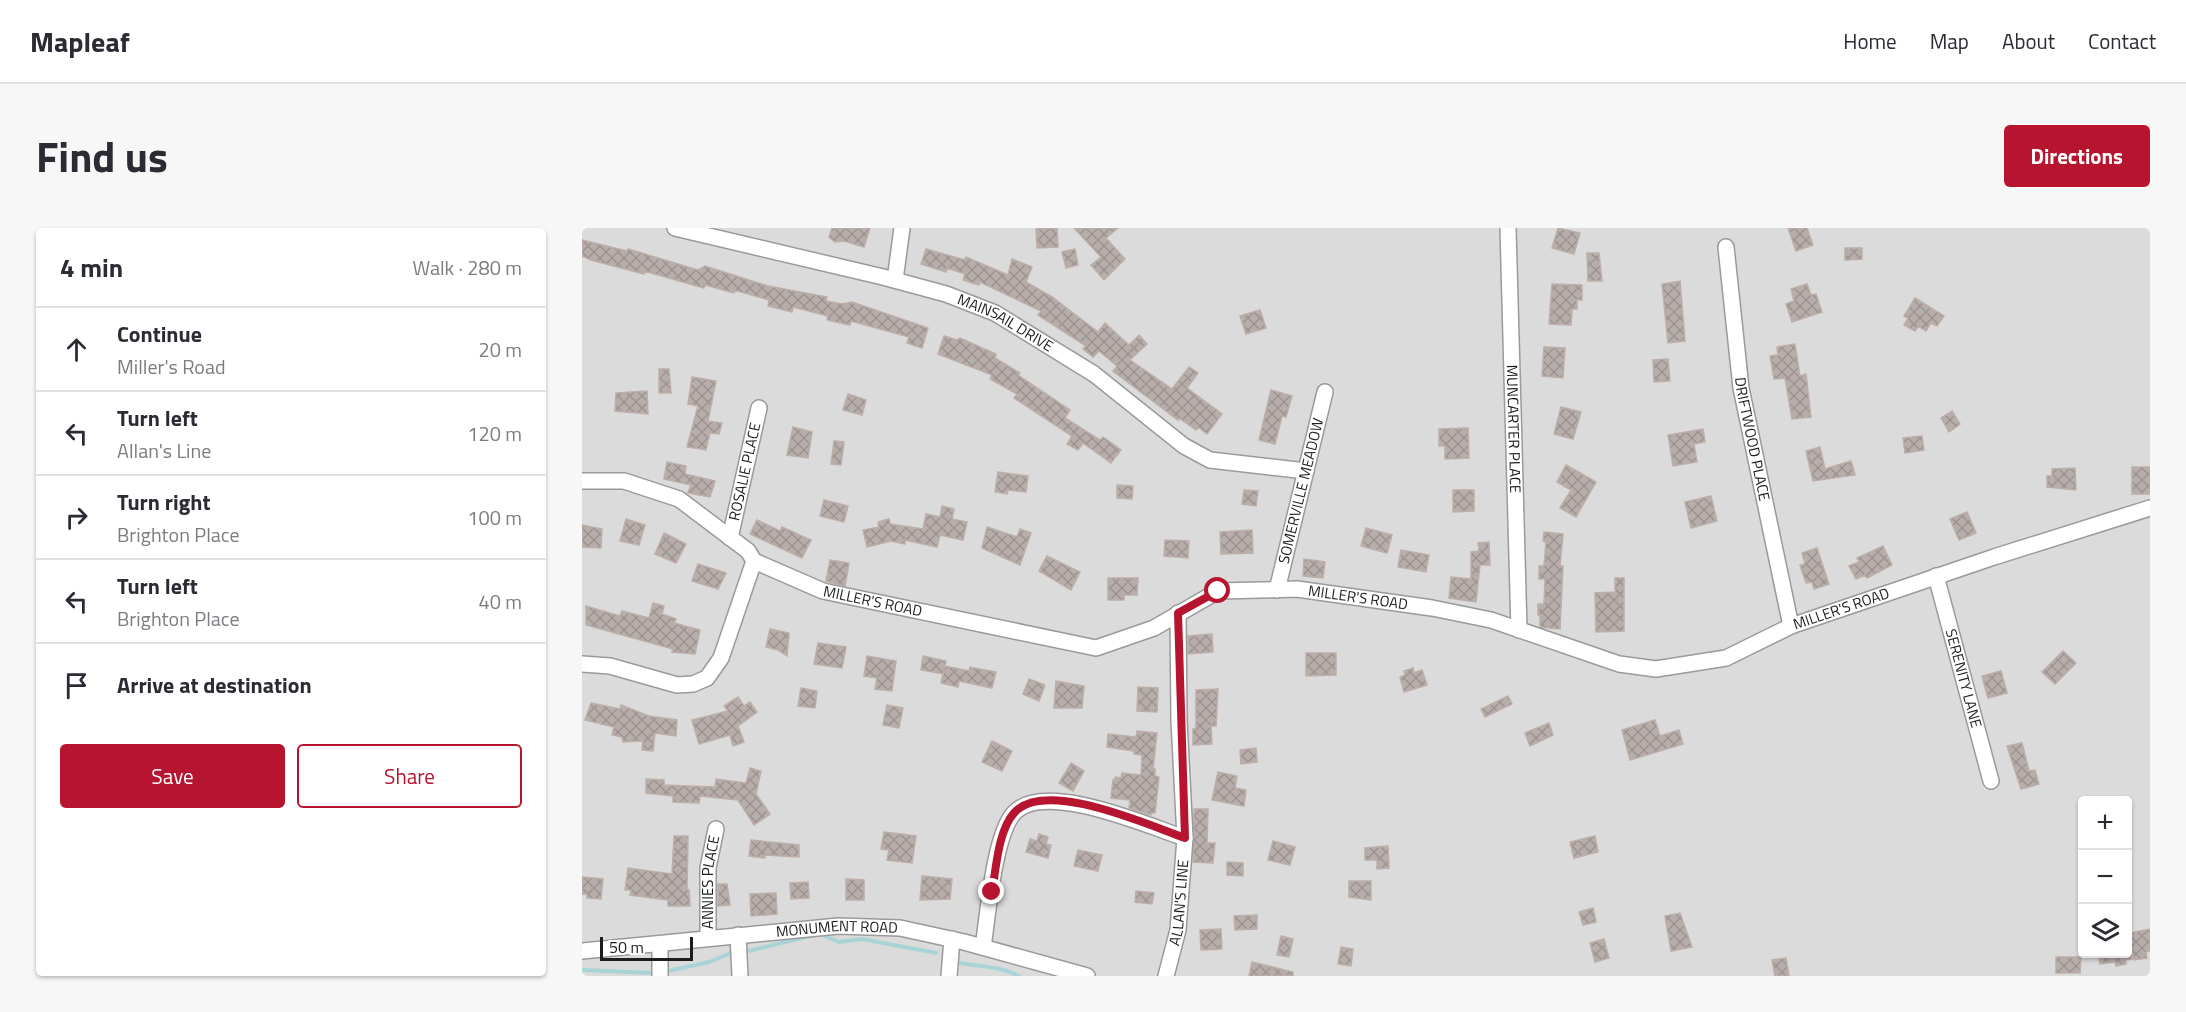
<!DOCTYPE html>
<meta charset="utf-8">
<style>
:root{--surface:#fff;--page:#f7f7f7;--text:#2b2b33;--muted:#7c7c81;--line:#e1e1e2;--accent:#b71430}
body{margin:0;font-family:"Titillium Web",sans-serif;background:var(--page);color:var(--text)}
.controls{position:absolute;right:18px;bottom:18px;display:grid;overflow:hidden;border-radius:6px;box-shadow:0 2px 4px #0004}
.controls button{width:54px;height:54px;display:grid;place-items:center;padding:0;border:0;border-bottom:2px solid var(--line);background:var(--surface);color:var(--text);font:30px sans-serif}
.scale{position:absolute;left:18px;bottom:15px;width:93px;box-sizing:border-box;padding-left:6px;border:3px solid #1d1d1d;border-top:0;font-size:16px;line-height:21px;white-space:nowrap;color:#1d1d1d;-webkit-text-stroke:4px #fff;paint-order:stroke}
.stop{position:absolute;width:18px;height:18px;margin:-14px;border:4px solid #b71430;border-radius:50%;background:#fff}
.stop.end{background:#b71430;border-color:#fff;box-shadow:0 2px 6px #0008}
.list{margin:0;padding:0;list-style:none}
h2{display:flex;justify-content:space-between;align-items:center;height:78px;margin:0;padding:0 24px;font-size:26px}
h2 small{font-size:20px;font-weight:400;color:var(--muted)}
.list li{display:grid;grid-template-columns:39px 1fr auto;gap:18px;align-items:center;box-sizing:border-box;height:84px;padding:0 24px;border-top:2px solid var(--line)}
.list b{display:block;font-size:22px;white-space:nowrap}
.list p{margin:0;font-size:20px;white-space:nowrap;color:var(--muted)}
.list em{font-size:20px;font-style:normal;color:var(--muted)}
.actions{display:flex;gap:12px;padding:18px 24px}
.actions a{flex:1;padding:14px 0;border:2px solid var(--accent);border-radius:6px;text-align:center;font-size:21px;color:var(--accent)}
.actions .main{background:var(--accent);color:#fff}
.icon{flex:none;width:33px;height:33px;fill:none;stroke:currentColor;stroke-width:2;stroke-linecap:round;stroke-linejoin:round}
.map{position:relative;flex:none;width:1568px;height:748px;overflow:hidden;border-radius:6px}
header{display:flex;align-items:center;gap:36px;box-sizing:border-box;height:84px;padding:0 30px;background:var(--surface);border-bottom:2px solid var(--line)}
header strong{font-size:28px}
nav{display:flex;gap:33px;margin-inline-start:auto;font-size:21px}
.intro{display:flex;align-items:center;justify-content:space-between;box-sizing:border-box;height:144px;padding:0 36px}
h1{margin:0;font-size:42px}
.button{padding:15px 27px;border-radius:6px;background:var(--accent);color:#fff;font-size:21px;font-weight:700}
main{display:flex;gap:36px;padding:0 36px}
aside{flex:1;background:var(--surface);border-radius:6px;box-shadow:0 2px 4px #0004}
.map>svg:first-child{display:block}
</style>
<header>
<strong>Mapleaf</strong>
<nav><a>Home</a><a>Map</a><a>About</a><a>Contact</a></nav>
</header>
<div class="intro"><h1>Find us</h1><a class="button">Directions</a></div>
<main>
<aside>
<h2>4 min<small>Walk · 280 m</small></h2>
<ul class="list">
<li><svg class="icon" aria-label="ahead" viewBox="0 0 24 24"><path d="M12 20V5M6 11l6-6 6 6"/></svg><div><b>Continue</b><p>Miller's Road</p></div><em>20 m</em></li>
<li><svg class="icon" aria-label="left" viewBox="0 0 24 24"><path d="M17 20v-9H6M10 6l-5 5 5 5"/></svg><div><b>Turn left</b><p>Allan's Line</p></div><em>120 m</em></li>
<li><svg class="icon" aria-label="right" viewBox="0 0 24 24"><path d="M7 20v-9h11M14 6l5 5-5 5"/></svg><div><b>Turn right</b><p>Brighton Place</p></div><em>100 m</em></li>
<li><svg class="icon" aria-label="left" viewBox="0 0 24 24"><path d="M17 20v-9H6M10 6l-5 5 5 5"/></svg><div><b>Turn left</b><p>Brighton Place</p></div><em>40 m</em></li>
<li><svg class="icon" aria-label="arrive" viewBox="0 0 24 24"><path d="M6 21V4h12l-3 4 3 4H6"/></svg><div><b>Arrive at destination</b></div></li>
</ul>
<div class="actions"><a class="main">Save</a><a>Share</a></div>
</aside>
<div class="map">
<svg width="1568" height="748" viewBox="0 0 1568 748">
<defs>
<pattern id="building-cross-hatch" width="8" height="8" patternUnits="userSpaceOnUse" patternTransform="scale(1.5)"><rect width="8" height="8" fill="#b7adaa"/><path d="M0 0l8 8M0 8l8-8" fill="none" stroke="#9d9492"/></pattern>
</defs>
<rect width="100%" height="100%" fill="#eee9e4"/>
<path fill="#dbdbdb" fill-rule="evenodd" d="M0 0H1568V748H0ZM1500 572H1546V726H1500Z"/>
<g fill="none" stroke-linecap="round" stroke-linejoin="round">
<path stroke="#a9d4d7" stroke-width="4" d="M238 706 257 714 280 711 354 725
M167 723 228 708
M378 735C400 739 417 738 437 748
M0 742 71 745
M86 743 127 734 149 725"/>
</g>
<path fill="url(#building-cross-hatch)" stroke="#beaea8" stroke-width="1.5" d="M250 0H288L282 19 262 13 253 14 247 9Z
M475 0 476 19 455 20 454 1Z
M492 0H536L524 10 543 31 522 52 509 37 519 29Z
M976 0 998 5 992 26 970 20Z
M1206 0H1225L1231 17 1214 23Z
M0 12 45 23 46 21 116 42 123 38 186 58 245 69 244 73 260 76 270 74 346 100 340 120 325 115 327 109 269 93 268 97 245 92 246 88 211 79 210 84 186 78 187 72 152 62V65L123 57 122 60 62 43V46L9 32 0 28Z
M1263 20H1280V31L1263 32Z
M344 21 383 32 384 29 426 47 430 31 450 39 444 54 470 69 516 104 523 95 547 117 557 107 565 116 548 132 590 161 607 139 616 145 605 160 640 186 625 206 616 199 614 202 597 190 596 192 531 143 535 138 517 123 511 129 501 121 504 118 456 87 459 83 398 54 397 57 381 52 383 46 365 40 364 44 339 36Z
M493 21 496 37 484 40 480 24Z
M1005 25H1017L1020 53H1006Z
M1098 53 1103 113 1086 115 1080 56Z
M970 56 1000 57V72H995V81H990L989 97 967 96Z
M1225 56 1229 67 1234 66 1240 84 1210 94 1204 76 1212 73 1209 61Z
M1333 70 1362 88 1355 98 1349 95 1344 103 1336 98 1333 103 1322 97 1326 90 1322 88Z
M678 82 684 100 664 106 658 88Z
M362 108 375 112 378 110 414 126 413 130 438 145 436 147 488 182 483 190 518 212 521 209 539 222 529 235 501 215 496 222 485 216 490 208 432 170 435 166 408 151 410 147 356 126Z
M1213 116 1218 148 1224 146 1229 189 1210 191 1203 150 1192 151 1188 128 1196 127 1195 119Z
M962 119 983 120 981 150 960 148Z
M1086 131 1088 153 1072 154 1071 132Z
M77 141H87L89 165H77Z
M110 149 134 153 126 193 140 195 137 206 128 205 124 222 105 219 116 178 106 176Z
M689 162 710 168 704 189 700 188 693 216 677 212Z
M65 163 66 186 33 183 34 165Z
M266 166 284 172 280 187 261 182Z
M979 179 999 184 991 211 972 206Z
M1370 183 1378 196 1367 204 1359 190Z
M211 199 230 204 226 230 205 227Z
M886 200 887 230 863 231V218H857V201Z
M1121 201 1123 214 1112 216 1115 234 1091 238 1086 207Z
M1340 208 1342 222 1323 225 1321 210Z
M252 213 262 214 259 237 249 236Z
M1238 219 1243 241 1269 233 1273 247 1231 253 1224 223Z
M85 234 104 238 103 246 133 253 128 269 106 265 109 257 82 251Z
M984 237 1014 254 994 289 978 280 989 262 975 254Z
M1550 239H1568V266H1550Z
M1493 240 1494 262 1465 259V248H1470V241Z
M416 244 446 248 444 264 426 262 425 266 413 264Z
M535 257 551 258 550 271 535 270Z
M662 262 676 263 674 278 660 276Z
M871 262H892V283L871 284Z
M1129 268 1135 293 1109 300 1103 274Z
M242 272 266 278 262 294 238 288Z
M360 278 372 281 370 291 385 294 381 312 358 307 355 319 323 312V316L309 313 285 319 281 302 297 299 296 294 307 291 308 296 341 301 344 286 358 289Z
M1385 284 1394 305 1377 312 1368 291Z
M44 291 63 297 57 317 38 313Z
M175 292 198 303 200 299 229 312 220 330 168 306Z
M0 297 20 301 19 320 0 319Z
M405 299 435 309 438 301 449 305 438 337 400 320Z
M784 300 810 307 805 325 779 318Z
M670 302 671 325 639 326 638 304Z
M962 304 981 306 978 338H981L978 401 958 399V387H956V376H962L963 351H957V338H962L964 314 961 313Z
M82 305 104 316 94 335 73 326Z
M583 312 607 313 606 330 582 328Z
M907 314 908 337H898L894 374 867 370 869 349 889 351V324L897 323 896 315Z
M1301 318 1310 337 1285 350 1283 347 1274 351 1267 338 1277 334 1275 330Z
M1235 320 1247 356 1232 361 1230 354 1224 355 1218 337 1223 336 1220 325Z
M819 322 847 327 844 344 816 339Z
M465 328 498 344 489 362 457 343Z
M722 331 743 334 741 350 721 348Z
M248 332 267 335 263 358 244 353Z
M116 336 144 345 136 361 110 353Z
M526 350H556L555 367H542V372H526Z
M1033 350H1042V403L1014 404 1013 365 1033 364Z
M71 375 82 378 80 386 94 391 92 395 118 402 113 426 90 424 91 421 4 397V378L38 388 40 383 67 390Z
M188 401 207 405 205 428 196 422 184 419Z
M630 406 631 424 606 426V408Z
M236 415 264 419 260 440 232 436Z
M1481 423 1494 435 1473 456 1460 444Z
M724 425H754V447L724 448Z
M285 428 314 433 310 463 293 461 295 450 282 448Z
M341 428 364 433 361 446 339 442Z
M363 438 387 443 388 439 414 444 410 460 377 453 376 459 359 455Z
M831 440 832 445 840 442 845 457 822 464 818 449 823 447 822 443Z
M1419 443 1425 465 1406 470 1400 448Z
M447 451 463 457 457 473 441 466Z
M474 453 502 458 500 480H472Z
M556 459 576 460 575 484 555 483Z
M219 460 235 463 233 480 216 478Z
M636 461 634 498H629L630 516 611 517V501H614V462Z
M926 468 930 476 903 489 899 481Z
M156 469 162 478 168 474 175 484 156 498 162 514 151 518 148 507 117 516 110 492 146 483 142 478Z
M9 475 38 481 39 477 67 488 95 492 94 508 73 505 71 523 60 522 61 513 41 514 40 509 30 507 32 499 3 492Z
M305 477 321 480 317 500 301 497Z
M1073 492 1078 508 1097 502 1101 516 1048 532 1040 502Z
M967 495 971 507 948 518 943 505Z
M555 503 575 505 571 541H573V548L577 549 573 585H569V587L547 580 548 572 529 570 531 552 534 549 539 550 540 545 559 547 560 527 552 526V523L525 519 526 506 554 509Z
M410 513 430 523 420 543 400 534Z
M1440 515 1447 543 1453 542 1457 556 1439 561 1425 518Z
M674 520 675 534 659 536 658 522Z
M489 535 502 543 491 563 477 555Z
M168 540 179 543 174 566 188 586 172 597 156 572 118 568 117 575 91 574V568L64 565V551L82 552V557L133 559 134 551 164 555Z
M636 544 655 548 653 560 664 562 662 578 630 572Z
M612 581H626L625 615H633L631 635 611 634Z
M302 604 334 608 330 635 305 632 307 622 299 621Z
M457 606 466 609 464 616 469 617 466 630 444 624 448 611 455 613Z
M92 608H106L105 662H107L108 678H86V672L48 667 49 662H43L46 640 90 646Z
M1013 608 1016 624 992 630 988 614Z
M169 612 217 617V629L183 627V630L167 628Z
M691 613 713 619 708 637 686 632Z
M806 618 807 640 795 641V632H783V620Z
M496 622 520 627 516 643 492 638Z
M645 634 661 635V648L645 647Z
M340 648 370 651 368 671 338 672Z
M0 649 21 651 19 671 5 670V666H0Z
M264 651 282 652V672H264Z
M767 653H789V672L767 669Z
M226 654 227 670 209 671 208 655Z
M136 656H145L148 677 136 678Z
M554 663 572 665 570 676 553 674Z
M194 665 195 686 169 688 168 666Z
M1011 680 1014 694 1001 697 997 684Z
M1098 685 1110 719 1089 723 1083 688Z
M675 687V701L653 702 652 688Z
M639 701 640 721 619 722 618 702Z
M1568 701V723L1564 724 1565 730 1552 732 1547 705Z
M699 708 711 711 707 729 695 727Z
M1022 711 1027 730 1013 734 1008 715Z
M759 719 771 721 769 738 756 736Z
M1516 726H1549L1550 731 1543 732 1544 736 1534 738 1533 734 1518 736Z
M1474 729H1499L1498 745H1474Z
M1204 730 1207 748H1193L1190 732Z
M670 734 711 744V748H667Z"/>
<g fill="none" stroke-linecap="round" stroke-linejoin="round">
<defs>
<g id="street">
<path id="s1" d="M93 0 301 49 364 66 413 85 512 146 602 218 628 232 724 243"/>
<path id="s2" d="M926 0 937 402"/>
<path id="s3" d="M1144 19 1159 160 1209 398"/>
<path d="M313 52 320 0"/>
<path id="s4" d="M0 253H42L97 271 166 323 172 333 241 363 514 420 572 400 636 363 715 361 850 380 909 392 1037 436 1074 441 1144 430 1209 398 1412 329 1568 280"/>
<path id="s5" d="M148 310 177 180"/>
<path id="s6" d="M1354 348 1409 553"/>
<path id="s7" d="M695 362 743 164"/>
<path d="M0 436 28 438 95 457 111 456 125 450 139 430 172 333"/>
<path d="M156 707 158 748"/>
<path id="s8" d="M126 710V640L134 601"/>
<path d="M78 716V748"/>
<path d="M401 719C406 687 412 607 432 585 462 552 566 598 603 610"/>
<path id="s9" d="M0 723 256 698 318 700 382 714 505 748"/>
<path d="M367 748 370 711"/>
<path id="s10" d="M584 748 596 702 603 610 597 492 596 385"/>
</g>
</defs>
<use href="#street" stroke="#9a9a9a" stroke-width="18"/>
<use href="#street" stroke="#fff" stroke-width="15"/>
</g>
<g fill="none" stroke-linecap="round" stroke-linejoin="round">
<path stroke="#b71430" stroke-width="8" d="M410 664C414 641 416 603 432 585 463 550 566 597 603 610L596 385 636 363"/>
</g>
<g text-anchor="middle" stroke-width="6" stroke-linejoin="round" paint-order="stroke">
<g font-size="15" fill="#1d1d1d" stroke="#fff">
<text dy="5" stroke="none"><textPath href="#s1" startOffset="345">MAINSAIL DRIVE</textPath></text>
<text dy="5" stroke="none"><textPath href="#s2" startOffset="201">MUNCARTER PLACE</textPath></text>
<text dy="5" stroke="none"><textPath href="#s3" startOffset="194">DRIFTWOOD PLACE</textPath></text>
<text dy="5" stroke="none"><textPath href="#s5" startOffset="68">ROSALIE PLACE</textPath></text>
<text dy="5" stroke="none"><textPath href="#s7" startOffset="102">SOMERVILLE MEADOW</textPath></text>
<text dy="5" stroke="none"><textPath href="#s4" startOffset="828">MILLER'S ROAD</textPath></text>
<text dy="5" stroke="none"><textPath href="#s4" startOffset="324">MILLER'S ROAD</textPath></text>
<text dy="5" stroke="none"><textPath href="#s4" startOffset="1332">MILLER'S ROAD</textPath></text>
<text dy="5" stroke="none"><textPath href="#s6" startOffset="106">SERENITY LANE</textPath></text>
<text dy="5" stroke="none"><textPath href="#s8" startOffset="56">ANNIES PLACE</textPath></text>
<text dy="5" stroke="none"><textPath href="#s10" startOffset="75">ALLAN'S LINE</textPath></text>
<text dy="5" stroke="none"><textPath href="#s9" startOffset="256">MONUMENT ROAD</textPath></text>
</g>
</g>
</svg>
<div class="controls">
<button>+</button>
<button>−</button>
<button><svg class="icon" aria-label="layers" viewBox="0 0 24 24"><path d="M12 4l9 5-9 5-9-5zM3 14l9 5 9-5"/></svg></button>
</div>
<div class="scale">50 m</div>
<div class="stop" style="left:636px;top:363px"></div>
<div class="stop end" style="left:410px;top:664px"></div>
</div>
</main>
